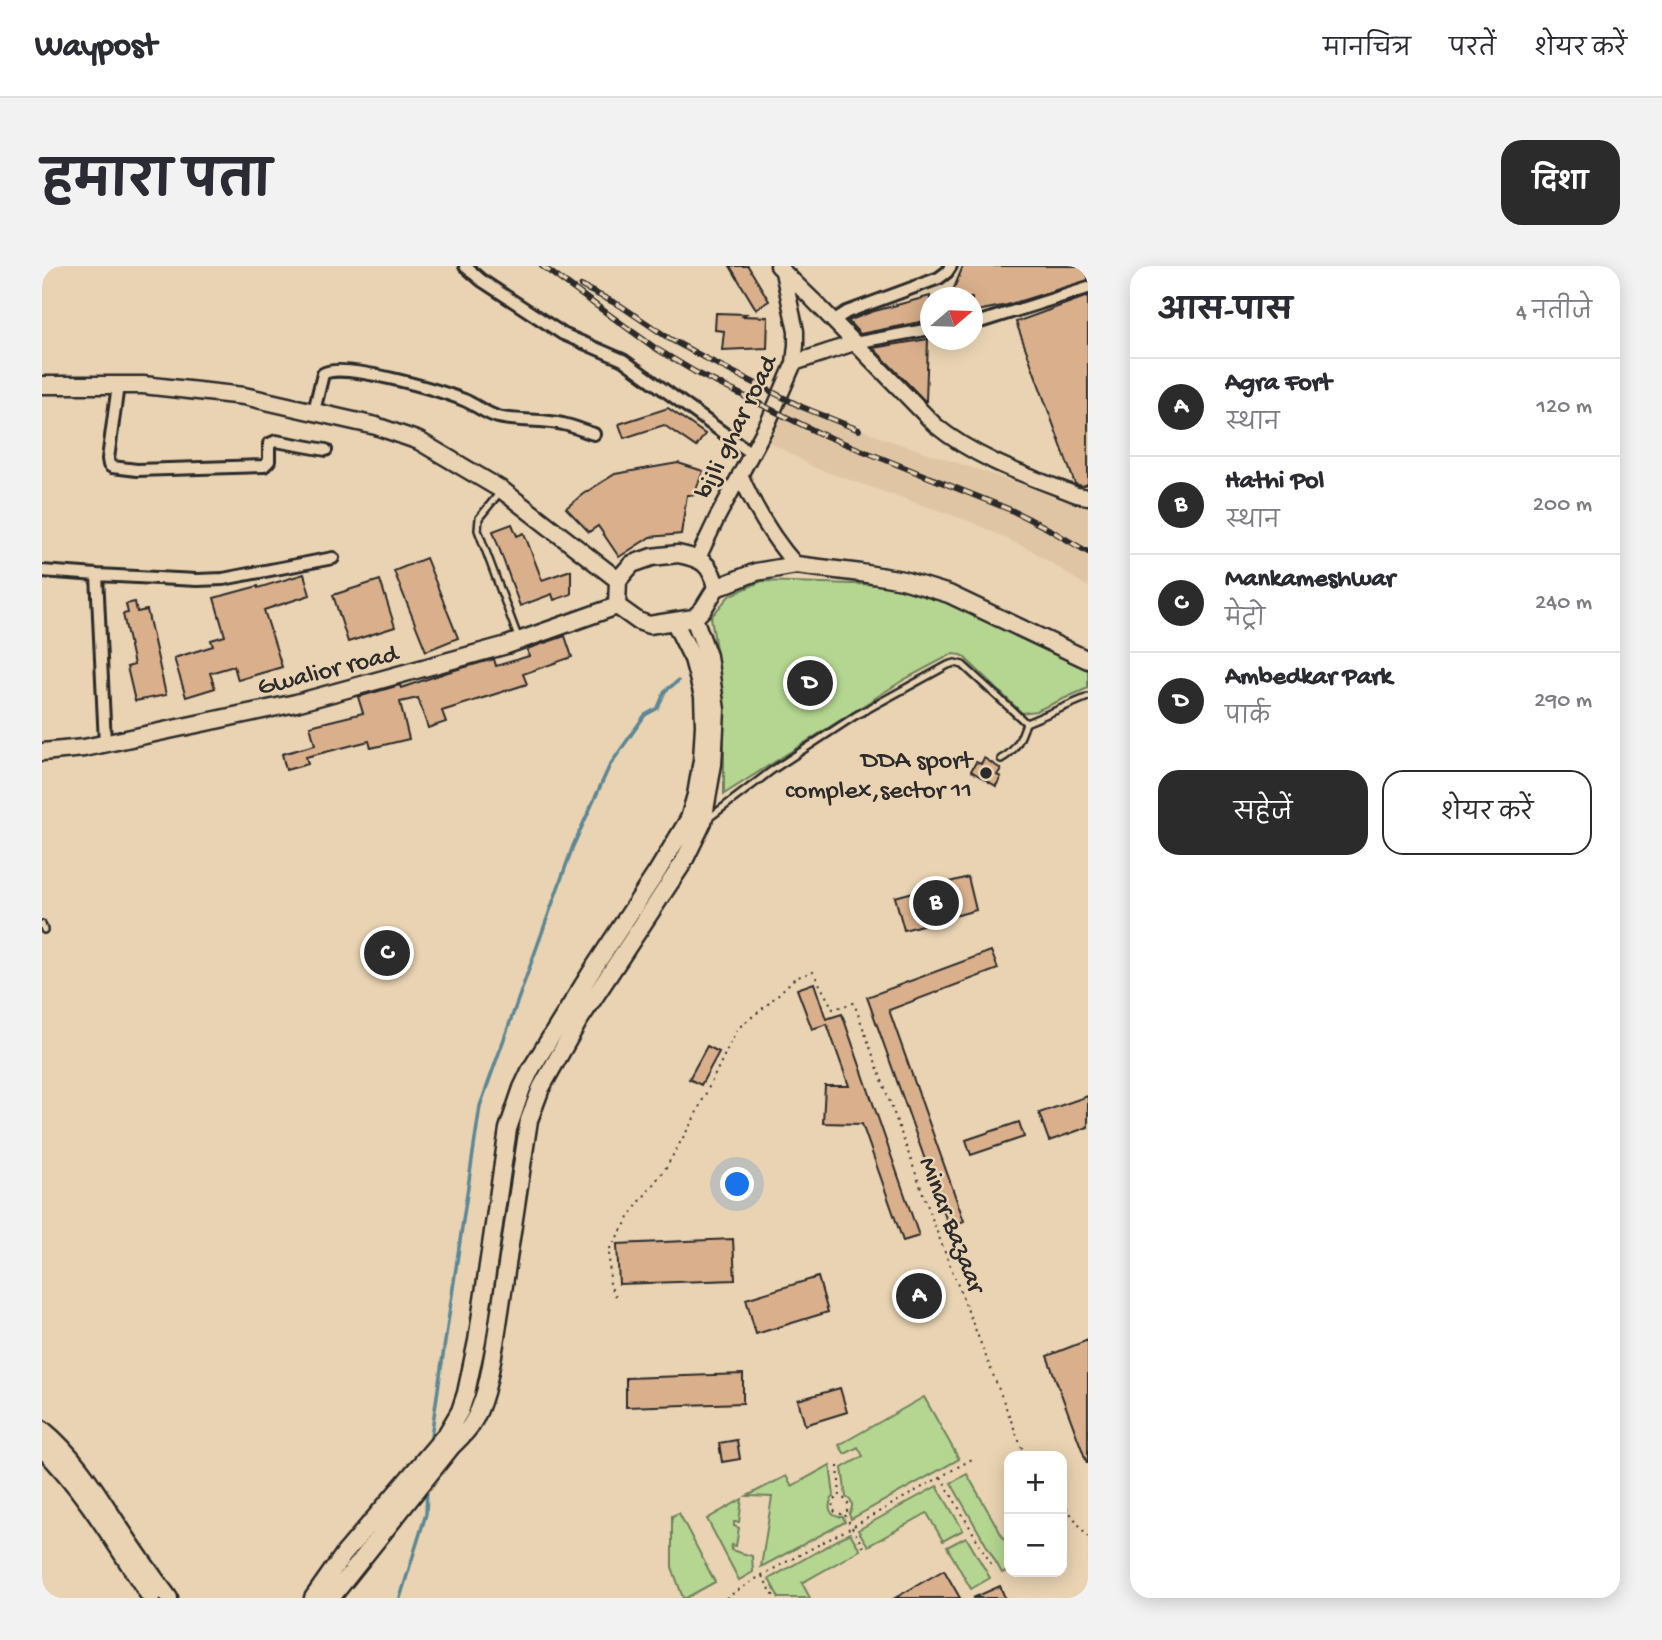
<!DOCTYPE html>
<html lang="hi">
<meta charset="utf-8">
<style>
:root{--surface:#fff;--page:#f2f2f3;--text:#2b2b33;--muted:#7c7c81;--line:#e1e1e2;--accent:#2b2b2b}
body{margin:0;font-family:"Gochi Hand","Playpen Sans Deva",sans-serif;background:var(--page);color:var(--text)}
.controls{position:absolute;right:21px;bottom:21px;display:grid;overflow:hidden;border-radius:14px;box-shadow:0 4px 18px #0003}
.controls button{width:63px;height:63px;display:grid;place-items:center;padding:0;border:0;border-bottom:2px solid var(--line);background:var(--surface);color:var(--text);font:35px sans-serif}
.compass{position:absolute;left:878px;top:21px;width:63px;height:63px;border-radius:50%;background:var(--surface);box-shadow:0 4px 18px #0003;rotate:71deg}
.you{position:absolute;left:696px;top:919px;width:24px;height:24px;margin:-18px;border:5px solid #fff;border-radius:50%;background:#1a73e8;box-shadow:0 0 0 10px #1a73e833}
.badge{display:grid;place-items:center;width:46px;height:46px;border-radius:50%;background:var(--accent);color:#fff;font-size:23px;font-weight:700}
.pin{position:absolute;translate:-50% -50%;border:4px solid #fff;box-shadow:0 2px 7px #0006}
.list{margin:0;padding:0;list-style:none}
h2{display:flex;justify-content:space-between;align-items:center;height:91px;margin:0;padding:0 28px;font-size:30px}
h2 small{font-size:23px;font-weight:400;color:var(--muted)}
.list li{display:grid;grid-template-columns:46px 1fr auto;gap:21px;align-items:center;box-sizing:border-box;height:98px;padding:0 28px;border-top:2px solid var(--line)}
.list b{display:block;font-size:26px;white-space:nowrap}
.list p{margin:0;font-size:23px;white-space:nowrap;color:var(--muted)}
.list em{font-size:23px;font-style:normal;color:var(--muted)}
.actions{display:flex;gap:14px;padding:21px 28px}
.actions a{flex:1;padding:16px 0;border:2px solid var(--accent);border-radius:21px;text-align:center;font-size:24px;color:var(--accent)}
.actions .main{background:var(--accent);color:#fff}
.map{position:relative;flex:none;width:1046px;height:1332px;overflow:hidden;border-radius:21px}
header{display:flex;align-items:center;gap:42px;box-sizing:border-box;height:98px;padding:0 35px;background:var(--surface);border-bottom:2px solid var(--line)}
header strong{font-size:33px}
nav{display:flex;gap:38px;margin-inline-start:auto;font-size:24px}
.intro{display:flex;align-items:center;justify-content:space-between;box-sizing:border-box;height:168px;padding:0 42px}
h1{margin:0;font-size:49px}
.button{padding:18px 32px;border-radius:21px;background:var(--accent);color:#fff;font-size:24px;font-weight:700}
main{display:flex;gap:42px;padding:0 42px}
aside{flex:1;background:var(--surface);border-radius:21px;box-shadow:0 4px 18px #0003}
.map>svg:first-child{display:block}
</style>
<header>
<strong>Waypost</strong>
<nav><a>मानचित्र</a><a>परतें</a><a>शेयर करें</a></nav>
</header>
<div class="intro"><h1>हमारा पता</h1><a class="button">दिशा</a></div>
<main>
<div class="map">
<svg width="1046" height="1332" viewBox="0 0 1046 1332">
<rect width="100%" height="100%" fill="#e9d3b2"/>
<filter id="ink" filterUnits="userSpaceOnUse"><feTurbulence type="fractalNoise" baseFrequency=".0143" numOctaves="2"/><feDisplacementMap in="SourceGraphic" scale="14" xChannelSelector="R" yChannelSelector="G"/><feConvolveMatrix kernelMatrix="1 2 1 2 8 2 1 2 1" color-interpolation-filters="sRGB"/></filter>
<g filter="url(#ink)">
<path fill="#e0c5a5" d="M745 131 840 172 1024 233 1046 236V321L989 284 927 255 773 202 726 175Z"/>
<path fill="#b4d690" stroke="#70805e" stroke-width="2" d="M720 315 841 319 885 327 1046 404V422L994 445 980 447 920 389 910 388 863 413 682 528V434L669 351 687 330Z
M882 1131 917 1193 809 1253 807 1248C812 1241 811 1235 804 1231L800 1202 821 1190 816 1181 803 1188 797 1179Z
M788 1199 792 1230C784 1239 787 1252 801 1251L803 1256 719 1301 730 1231 705 1230 744 1210 750 1220Z
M925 1208 967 1282V1304L960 1307 909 1217Z
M895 1220 921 1264 901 1275 885 1247 826 1280 816 1264Z
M700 1233 697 1256H692V1260L697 1262 694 1280 690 1279 689 1284 710 1290 711 1306 697 1314 665 1253Z
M637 1247 673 1316 644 1332H641L630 1301V1250Z
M808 1267 818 1284 760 1317 768 1332H737L727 1313Z
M924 1271 948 1312 929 1323 905 1281Z"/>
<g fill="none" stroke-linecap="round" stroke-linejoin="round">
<path stroke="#5b8795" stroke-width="3.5" d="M388 1177 438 840 531 580 568 499 603 449 616 442 623 425 636 415
M358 1332 384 1248 385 1220"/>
</g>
<path fill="#dab08c" stroke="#2b2b2b" stroke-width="2" d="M688 0H706L727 35 714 43Z
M921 0H1046V14L965 39 930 46V32H908Z
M888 30V54L818 68 806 55 829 46Z
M1046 30V218L1040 220 1033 218 974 56Z
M674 47 704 48 701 50 726 51 725 82 680 84 682 65 673 64Z
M886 73 884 136 831 82Z
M626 142 663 168 654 181 622 159 582 172 577 158Z
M636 197 661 205 652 229H645L639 268 608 271 577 291 556 260 547 266 524 242 541 228 573 208Z
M470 258 475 270 482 267 500 314 529 304V328L512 334 510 328 478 340 451 265Z
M384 292 416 372 384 385 352 305Z
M262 308 268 329 222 344 240 401 196 414 192 400 168 407 173 422 144 431 132 392 171 380 169 374 183 370 172 332 216 320V322Z
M338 314 353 361 306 376 291 329Z
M93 336 95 346 105 344 124 429 93 435 85 401 92 399 81 348 86 347 84 338Z
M523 370 530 391 481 408 485 418 400 445 404 456 386 462 376 432 358 436 367 473 329 482 327 475 264 491 266 498 244 504 240 488 273 479 268 460 321 447 316 431 358 419 359 422 406 406 452 393 454 400 487 390 485 383Z
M942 492 959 503 955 509 959 511 954 520 929 505 934 496 939 498Z
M926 611 934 644 862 664 853 631Z
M949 685 956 703 847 744 922 955 907 961 825 731Z
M772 717 784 753 800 748 877 970 861 975 820 858 781 857 783 820H807L785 758 770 763 755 723Z
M665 780 677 786 659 819 647 813Z
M1046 830V861L1007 875 997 847Z
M977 856 982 871 929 889 924 874Z
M691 973 693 1014 577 1018 575 978Z
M776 1011 786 1046 714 1068 704 1033Z
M1046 1074V1197H1045L1005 1090Z
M701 1108V1137L584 1141V1112Z
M798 1122 805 1146 763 1159 756 1134Z
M695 1174 698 1193 680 1196 677 1177Z
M902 1304 918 1332H853Z
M958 1320 963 1332H931Z"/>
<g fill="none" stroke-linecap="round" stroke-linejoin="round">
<defs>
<path id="service" d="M459 225 437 252 436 264 476 371
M984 457 1046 431
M667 552 729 505 813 450 906 399 913 397 921 399 984 457C979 472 974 485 959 493
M0 658 2 664"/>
<path id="minor" d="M423 0 439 14 521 68 581 94 709 187
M791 55 805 46 897 12 905 6 909 0
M930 56 941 55 1046 22
M812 77 888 63
M76 119 66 193 67 199 70 201 95 204 222 200 227 195V178L234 175 284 184
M272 145 281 108C300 95 399 125 422 134 434 139 444 148 456 151 477 156 500 153 521 158 531 160 542 165 552 168
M0 305 55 309 63 477
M55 309 155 314 181 313 291 292"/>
<path id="tertiary" d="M736 0 771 34 893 159C934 193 986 210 1035 229L1046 231
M752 97 812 77
M698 208C712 241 730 272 754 299
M656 292 675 252 726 157 752 97 754 79V65L741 6"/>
<path id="secondary" d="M0 119H101L202 130 334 160 377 175 460 224 576 314
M636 288C660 293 669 297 674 322L661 343 652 352 607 359 596 355 575 340 576 314 590 298 610 291Z
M674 322 714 306 754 299 819 307 861 314 907 328 1046 394
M0 486 42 482 254 437 465 379 575 340
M0 1163C32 1189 52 1222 74 1256 91 1282 109 1308 127 1332
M0 1182C44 1226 75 1281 109 1332
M271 1332 302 1288 405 1167 418 1145 424 1127 435 1075 466 863 480 822 489 803 553 700 615 606 647 553 654 529 660 494 662 459 661 430 651 393 632 355
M289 1332 410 1180C416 1174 424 1167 429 1159 444 1136 448 1105 453 1078L487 854 499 822 536 756 641 597 661 556 671 498 674 444 666 390 652 352"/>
</defs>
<use href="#service" stroke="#2b2b2b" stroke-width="10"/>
<use href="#minor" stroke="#2b2b2b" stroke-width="16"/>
<use href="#tertiary" stroke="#2b2b2b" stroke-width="19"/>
<use href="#secondary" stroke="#2b2b2b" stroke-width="21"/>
<path stroke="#2b2b2b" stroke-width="2" stroke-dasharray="2 5" stroke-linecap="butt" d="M574 1030 568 1020 567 984 593 942 623 903 650 856 695 763 725 739 753 712 771 706 791 743 812 737 895 966 983 1190
M796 1200 798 1231 792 1234 790 1241 793 1246 799 1248 805 1245 806 1238 805 1234 798 1231
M899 1211 949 1298
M1020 1236 1046 1271
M803 1249 823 1284
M720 1310 733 1332
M684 1332 720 1309 810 1261 930 1193"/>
<use href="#service" stroke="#e9d3b2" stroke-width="5"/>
<use href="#minor" stroke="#e9d3b2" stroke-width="10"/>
<use href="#tertiary" stroke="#e9d3b2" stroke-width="14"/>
<use href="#secondary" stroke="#e9d3b2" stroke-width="16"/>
<defs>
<path id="rail" d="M500 0 613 82 653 106 779 168 969 244 1003 261 1046 286
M539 20 579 40 628 73 663 92 760 141 817 164"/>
</defs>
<use href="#rail" stroke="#2b2b2b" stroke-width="6"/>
<use href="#rail" stroke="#e9d3b2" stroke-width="3.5" stroke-dasharray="10" stroke-linecap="butt"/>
</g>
</g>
<circle fill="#2b2b2b" stroke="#e9d3b2" stroke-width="2.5" cx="944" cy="507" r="7"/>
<g text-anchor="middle" stroke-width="5" stroke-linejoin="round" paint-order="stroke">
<g font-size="26" fill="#2b2b2b" stroke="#e9d3b2">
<text transform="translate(692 160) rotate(-64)" y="9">bijli ghar road</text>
<text transform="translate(285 402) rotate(-14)" y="9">Gwalior road</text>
<text transform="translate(912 958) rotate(69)" y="9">Minar Bazaar</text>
</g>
<g font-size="26" fill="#2b2b2b" stroke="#e9d3b2" text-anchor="end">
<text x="930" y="501">DDA sport<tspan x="930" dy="30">complex,sector 11</tspan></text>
</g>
</g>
</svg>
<div class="controls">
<button>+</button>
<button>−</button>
</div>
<svg class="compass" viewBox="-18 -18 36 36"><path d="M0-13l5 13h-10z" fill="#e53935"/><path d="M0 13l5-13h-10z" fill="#7c7c81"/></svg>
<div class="you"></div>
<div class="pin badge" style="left:877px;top:1030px">A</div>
<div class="pin badge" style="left:894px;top:637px">B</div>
<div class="pin badge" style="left:345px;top:687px">C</div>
<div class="pin badge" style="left:768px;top:417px">D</div>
</div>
<aside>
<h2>आस-पास<small>4 नतीजे</small></h2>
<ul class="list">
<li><span class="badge">A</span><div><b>Agra Fort</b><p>स्थान</p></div><em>120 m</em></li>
<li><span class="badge">B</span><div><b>Hathi Pol</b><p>स्थान</p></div><em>200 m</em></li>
<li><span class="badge">C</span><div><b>Mankameshwar</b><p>मेट्रो</p></div><em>240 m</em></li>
<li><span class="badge">D</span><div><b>Ambedkar Park</b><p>पार्क</p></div><em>290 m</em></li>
</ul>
<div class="actions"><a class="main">सहेजें</a><a>शेयर करें</a></div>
</aside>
</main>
